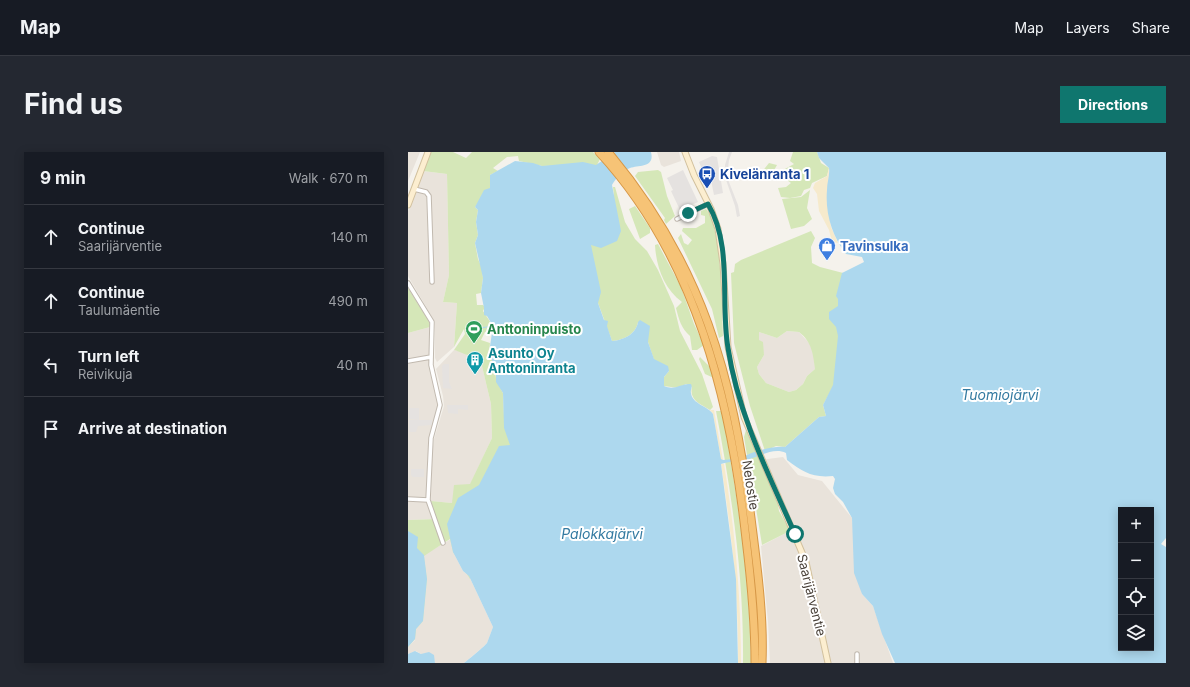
<!DOCTYPE html>
<meta charset="utf-8">
<style>
:root{--surface:#171b24;--page:#242831;--text:#f1f3f6;--muted:#9ea1a6;--line:#363941;--accent:#0f766e}
body{margin:0;font-family:Inter,sans-serif;background:var(--page);color:var(--text)}
.controls{position:absolute;right:12px;bottom:12px;display:grid;overflow:hidden;border-radius:0px;box-shadow:0 2px 10px #0003}
.controls button{width:36px;height:36px;display:grid;place-items:center;padding:0;border:0;border-bottom:1px solid var(--line);background:var(--surface);color:var(--text);font:20px sans-serif}
.stop{position:absolute;width:12px;height:12px;margin:-9px;border:3px solid #0f766e;border-radius:50%;background:#fff}
.stop.end{background:#0f766e;border-color:#fff;box-shadow:0 1px 4px #0008}
.list{margin:0;padding:0;list-style:none}
h2{display:flex;justify-content:space-between;align-items:center;height:52px;margin:0;padding:0 16px;font-size:17px}
h2 small{font-size:13px;font-weight:400;color:var(--muted)}
.list li{display:grid;grid-template-columns:26px 1fr auto;gap:12px;align-items:center;box-sizing:border-box;height:64px;padding:0 16px;border-top:1px solid var(--line)}
.list b{display:block;font-size:15px;white-space:nowrap}
.list p{margin:0;font-size:13px;white-space:nowrap;color:var(--muted)}
.list em{font-size:13px;font-style:normal;color:var(--muted)}
.icon{flex:none;width:22px;height:22px;fill:none;stroke:currentColor;stroke-width:2;stroke-linecap:round;stroke-linejoin:round}
.map{position:relative;flex:none;width:758px;height:511px;overflow:hidden;border-radius:0px}
header{display:flex;align-items:center;gap:24px;box-sizing:border-box;height:56px;padding:0 20px;background:var(--surface);border-bottom:1px solid var(--line)}
header strong{font-size:19px}
nav{display:flex;gap:22px;margin-inline-start:auto;font-size:14px}
.intro{display:flex;align-items:center;justify-content:space-between;box-sizing:border-box;height:96px;padding:0 24px}
h1{margin:0;font-size:28px}
.button{padding:10px 18px;border-radius:0px;background:var(--accent);color:#fff;font-size:14px;font-weight:700}
main{display:flex;gap:24px;padding:0 24px}
aside{flex:1;background:var(--surface);border-radius:0px;box-shadow:0 2px 10px #0003}
.map>svg:first-child{display:block}
</style>
<header>
<strong>Map</strong>
<nav><a>Map</a><a>Layers</a><a>Share</a></nav>
</header>
<div class="intro"><h1>Find us</h1><a class="button">Directions</a></div>
<main>
<aside>
<h2>9 min<small>Walk · 670 m</small></h2>
<ul class="list">
<li><svg class="icon" aria-label="ahead" viewBox="0 0 24 24"><path d="M12 20V5M6 11l6-6 6 6"/></svg><div><b>Continue</b><p>Saarijärventie</p></div><em>140 m</em></li>
<li><svg class="icon" aria-label="ahead" viewBox="0 0 24 24"><path d="M12 20V5M6 11l6-6 6 6"/></svg><div><b>Continue</b><p>Taulumäentie</p></div><em>490 m</em></li>
<li><svg class="icon" aria-label="left" viewBox="0 0 24 24"><path d="M17 20v-9H6M10 6l-5 5 5 5"/></svg><div><b>Turn left</b><p>Reivikuja</p></div><em>40 m</em></li>
<li><svg class="icon" aria-label="arrive" viewBox="0 0 24 24"><path d="M6 21V4h12l-3 4 3 4H6"/></svg><div><b>Arrive at destination</b></div></li>
</ul>
</aside>
<div class="map">
<svg width="758" height="511" viewBox="0 0 758 511">
<rect width="100%" height="100%" fill="#f5f2ec"/>
<path fill="#e9e3db" d="M0 0H12L0 29Z
M249 0H271L273 9 256 15 253 13Z
M15 19 39 22 41 123 35 150 49 151 46 195 29 210 27 206V170L0 124V59Z
M22 175 23 220 29 238 31 255 21 285 18 344 26 367 0 368V181Z
M379 179 391 180 402 192 406 201 407 217 399 224 395 232 388 238 381 240 358 231 351 222 349 215 356 203 351 188V180L369 186Z
M46 198 55 200 60 204H66L73 210 83 252 84 286 62 333 44 351 23 349 24 302 26 287 36 254 35 244 28 217Z
M375 305 390 323 414 329 444 366 454 442 465 454 485 511H362L360 470 353 394 382 379 351 308Z
M43 387 45 400 55 419 61 424 85 475 79 491 74 496 56 511H27L25 503 13 502 8 499 0 502V495L7 488V477L15 469 19 427 16 403Z"/>
<path fill="#d5e7b8" fill-rule="evenodd" d="M23 0H45L58 6 64 0H185L192 7 189 13 134 14 111 9 110 4 99 5 85 16 90 19 82 23V36L67 55 70 58 68 70 70 83 67 91 70 107 74 116 75 126 73 141 68 142 69 153H75L77 155 75 159 85 174 84 177 77 180 73 188 82 191 81 201 85 206 88 226 112 261 62 427 45 400 42 387 16 404 19 427 15 469 8 477 7 487 0 495V368L28 367 23 349 44 351 46 333 62 332 84 286 83 252 73 210H68L66 204C59 204 53 200 46 198L57 182 56 177 46 195 49 151 35 150 41 123 39 22 15 19ZM91 234 102 250 99 266 96 264 95 241Z
M385 0H409L413 11 421 16 419 24 404 31 402 36 396 38 393 44 382 46 373 45 370 36 378 35 383 31 376 26 375 18 386 12 382 9Z
M361 11 369 13 361 27 359 22 357 25 353 21Z
M250 18 253 20 259 44 267 64 258 72 256 68 257 66 227 24 230 20Z
M205 35H207L217 70 227 87 239 99 250 118 266 154 272 179 294 222 305 255 302 258C292 252 281 248 284 235L278 232 270 236 256 234V225L261 219 246 208 240 190 230 170C228 182 216 188 204 189L190 151 166 138 181 71 206 44Z
M402 38 399 56 404 67 396 74 383 77 374 47 393 45Z
M227 54 242 76V81L232 87 221 57Z
M298 57C314 74 314 158 315 184L311 186 304 157 270 86 273 82 276 91 280 93 284 88 274 79 275 76H288L297 71V64L293 63V59Z
M403 79 407 86 403 95 404 111 412 115 439 122 448 193 415 253 418 264 411 265 377 295 368 294 357 299 342 254 326 191 323 121 326 120 327 112 333 108ZM379 179 391 180C404 190 405 202 407 217L399 224 395 232 388 238 381 240 358 231 351 222 349 215 356 203 355 190 351 188V180L369 186Z
M250 92 273 135 286 172 296 193 289 198H284L282 184C273 176 271 168 268 156L274 150C256 137 248 114 247 93Z
M0 136 22 171V175L0 181Z
M292 205 304 217 306 226 297 222 291 207Z
M308 259H314C329 342 342 426 343 511H335C336 426 324 342 308 259Z
M338 278 348 301 339 303 336 285Z
M350 303 370 353 371 359 382 379 354 393 340 307Z"/>
<path fill="#f6eacc" d="M421 16 420 54 423 75 430 91 424 90 421 78 411 59 409 42 405 36 407 31 419 24Z
M302 258H306L315 308 313 307 305 262Z
M313 312H316C327 378 333 444 333 511H330C331 444 323 378 313 312Z"/>
<path fill="#e5e2e0" d="M321 0H324L321 8 319 25 330 53 332 64 329 65 327 54 317 25V13Z
M304 4 309 5 315 41 306 43 301 18 295 19 291 10Z
M275 18 290 50 272 58 263 39 265 38 259 26Z
M36 212H41V230L44 237 35 236 34 214Z
M39 253H60V258L50 257V262L40 261Z
M1 256H11V268L1 267Z
M1 268H24V273L10 274 8 280H1Z
M3 317H16V325H5L3 323Z"/>
<path fill="#add8ee" fill-rule="evenodd" d="M207 0H243C247 16 231 13 222 16 216 18 207 27 204 33L213 79 209 89 193 96 183 93 193 140 190 151 196 168 200 169 199 174 204 189C216 188 228 182 230 170L232 168 242 174 240 190 246 207 260 214 261 219 256 225V234C267 239 273 231 283 232 285 236 282 238 283 241 284 252 300 254 305 262L313 307 315 308C322 307 331 307 337 304 347 299 365 294 377 295L411 265 418 264 415 253 425 233 430 184 428 175 421 167V160L430 154V147L428 144 434 121 456 110 454 105 438 102C424 84 417 61 419 38 419 30 422 23 421 16L411 6 409 0H758V386L753 392 758 395V511H487L474 482 465 454 454 442 446 421 444 366 435 350 427 342 425 336 427 327 425 324C404 326 395 320 379 308L378 301C366 295 353 304 342 307 332 309 323 309 313 312L328 427 330 511H50H56C61 507 76 495 79 491 81 486 83 480 85 475L61 424 55 419 45 400 39 372 50 346 71 333 91 294 102 293 96 276 95 241 88 230V216C86 214 83 205 81 201L85 174 79 164 76 163V156L73 141 75 126 67 91 70 83 68 70 70 58 67 55 76 38 82 36V23L107 9 125 11 134 14 175 10 188 13ZM713 358H743V496H713Z
M0 379 10 385 9 396 16 403 19 427 15 469 8 477 7 487 0 495Z
M7 499 13 502 21 500 26 503 27 511H0V502Z"/>
<g fill="none" stroke-linecap="round" stroke-linejoin="round">
<path stroke="#add8ee" stroke-width="1" d="M66 177 85 174"/>
<defs>
<path id="street" d="M6 37 18 40 21 44 24 130
M269 67 300 52
M0 131 24 170 23 213 32 253 23 286 20 348 35 391
M0 209 23 205
M0 347 20 348
M449 502V511"/>
<path id="secondary" d="M277 0 286 23 303 57 310 77 315 112 320 195 336 265 398 410 420 511
M0 53 20 0"/>
<path id="highway" d="M191 0C288 105 323 249 338 387 343 428 347 470 347 511
M200 0C295 113 324 223 343 366 349 414 356 463 354 511"/>
</defs>
<use href="#street" stroke="#c1b9af" stroke-width="5.5"/>
<use href="#secondary" stroke="#d2c19e" stroke-width="7"/>
<use href="#highway" stroke="#d69746" stroke-width="9"/>
<use href="#street" stroke="#fff" stroke-width="3.5"/>
<use href="#secondary" stroke="#fceed0" stroke-width="5"/>
<use href="#highway" stroke="#f6c376" stroke-width="7"/>
</g>
<g fill="none" stroke-linecap="round" stroke-linejoin="round">
<path stroke="#0f766e" stroke-width="5" d="M280 61 300 52C325 94 312 149 320 196 330 262 360 321 387 382"/>
</g>
<defs>
<symbol id="bus-pin" viewBox="-11 -11 22 30"><path d="M0 17L-7.5 6A9.5 9.5 0 1 1 7.5 6Z" fill="#1a4fb4" stroke="#fff"/><path d="M-5-6H5V4H4V6H2V4H-2V6H-4V4H-5ZM-3.5-4V0h7V-4ZM-3.5 1.2v1.5H-2V1.2ZM2 1.2v1.5H3.5V1.2Z" fill="#fff"/></symbol>
<symbol id="shop-pin" viewBox="-11 -11 22 30"><path d="M0 17L-7.5 6A9.5 9.5 0 1 1 7.5 6Z" fill="#3f7fe0" stroke="#fff"/><path d="M-5-2.5h2.3a2.7 3.5 0 0 1 5.4 0H5L5.5 6h-11ZM-1.5-2.5h3a1.5 2.3 0 0 0-3 0Z" fill="#fff"/></symbol>
<symbol id="stadium-pin" viewBox="-11 -11 22 30"><path d="M0 17L-7.5 6A9.5 9.5 0 1 1 7.5 6Z" fill="#2e9e5b" stroke="#fff"/><path d="M0-5a6.5 5 0 1 0 0 10a6.5 5 0 1 0 0-10ZM-3.5-1.8h7v3.6h-7Z" fill="#fff"/></symbol>
<symbol id="building-pin" viewBox="-11 -11 22 30"><path d="M0 17L-7.5 6A9.5 9.5 0 1 1 7.5 6Z" fill="#0f9aa8" stroke="#fff"/><path d="M-4-6H4V6H1V3H-1V6H-4ZM-2.5-4.3h1.7v1.8h-1.7ZM.8-4.3h1.7v1.8H.8ZM-2.5-1h1.7V.8h-1.7ZM.8-1h1.7V.8H.8Z" fill="#fff"/></symbol>
</defs>
<g fill-rule="evenodd">
<use href="#bus-pin" x="289" y="12" width="20" height="27"/>
<use href="#shop-pin" x="409" y="84" width="20" height="27"/>
<use href="#stadium-pin" x="56" y="167" width="20" height="27"/>
<use href="#building-pin" x="57" y="198" width="20" height="27"/>
</g>
<g text-anchor="middle" stroke-width="4" stroke-linejoin="round" paint-order="stroke">
<g font-size="13" font-weight="bold" fill="#164399" stroke="#fff" text-anchor="start">
<text x="312" y="27">Kivelänranta 1</text>
</g>
<g font-size="13" font-weight="bold" fill="#366cbe" stroke="#fff" text-anchor="start">
<text x="432" y="99">Tavinsulka</text>
</g>
<g font-size="13" font-weight="bold" fill="#27864d" stroke="#fff" text-anchor="start">
<text x="79" y="182">Anttoninpuisto</text>
</g>
<g font-size="13" font-weight="bold" fill="#0d838f" stroke="#fff" text-anchor="start">
<text x="80" y="206">Asunto Oy<tspan x="80" dy="15">Anttoninranta</tspan></text>
</g>
<g font-size="13" fill="#4a423a" stroke="#fff">
<text transform="translate(343 333) rotate(81)" y="5">Nelostie</text>
<text transform="translate(404 443) rotate(76)" y="5">Saarijärventie</text>
</g>
<g font-size="14" font-style="italic" fill="#337aa1" stroke="#fff">
<text x="592" y="248">Tuomiojärvi</text>
<text x="194" y="387">Palokkajärvi</text>
</g>
</g>
</svg>
<div class="controls">
<button>+</button>
<button>−</button>
<button><svg class="icon" aria-label="locate" viewBox="0 0 24 24"><circle cx="12" cy="12" r="6"/><path d="M12 2v4M12 18v4M2 12h4M18 12h4"/></svg></button>
<button><svg class="icon" aria-label="layers" viewBox="0 0 24 24"><path d="M12 4l9 5-9 5-9-5zM3 14l9 5 9-5"/></svg></button>
</div>
<div class="stop" style="left:387px;top:382px"></div>
<div class="stop end" style="left:280px;top:61px"></div>
</div>
</main>
